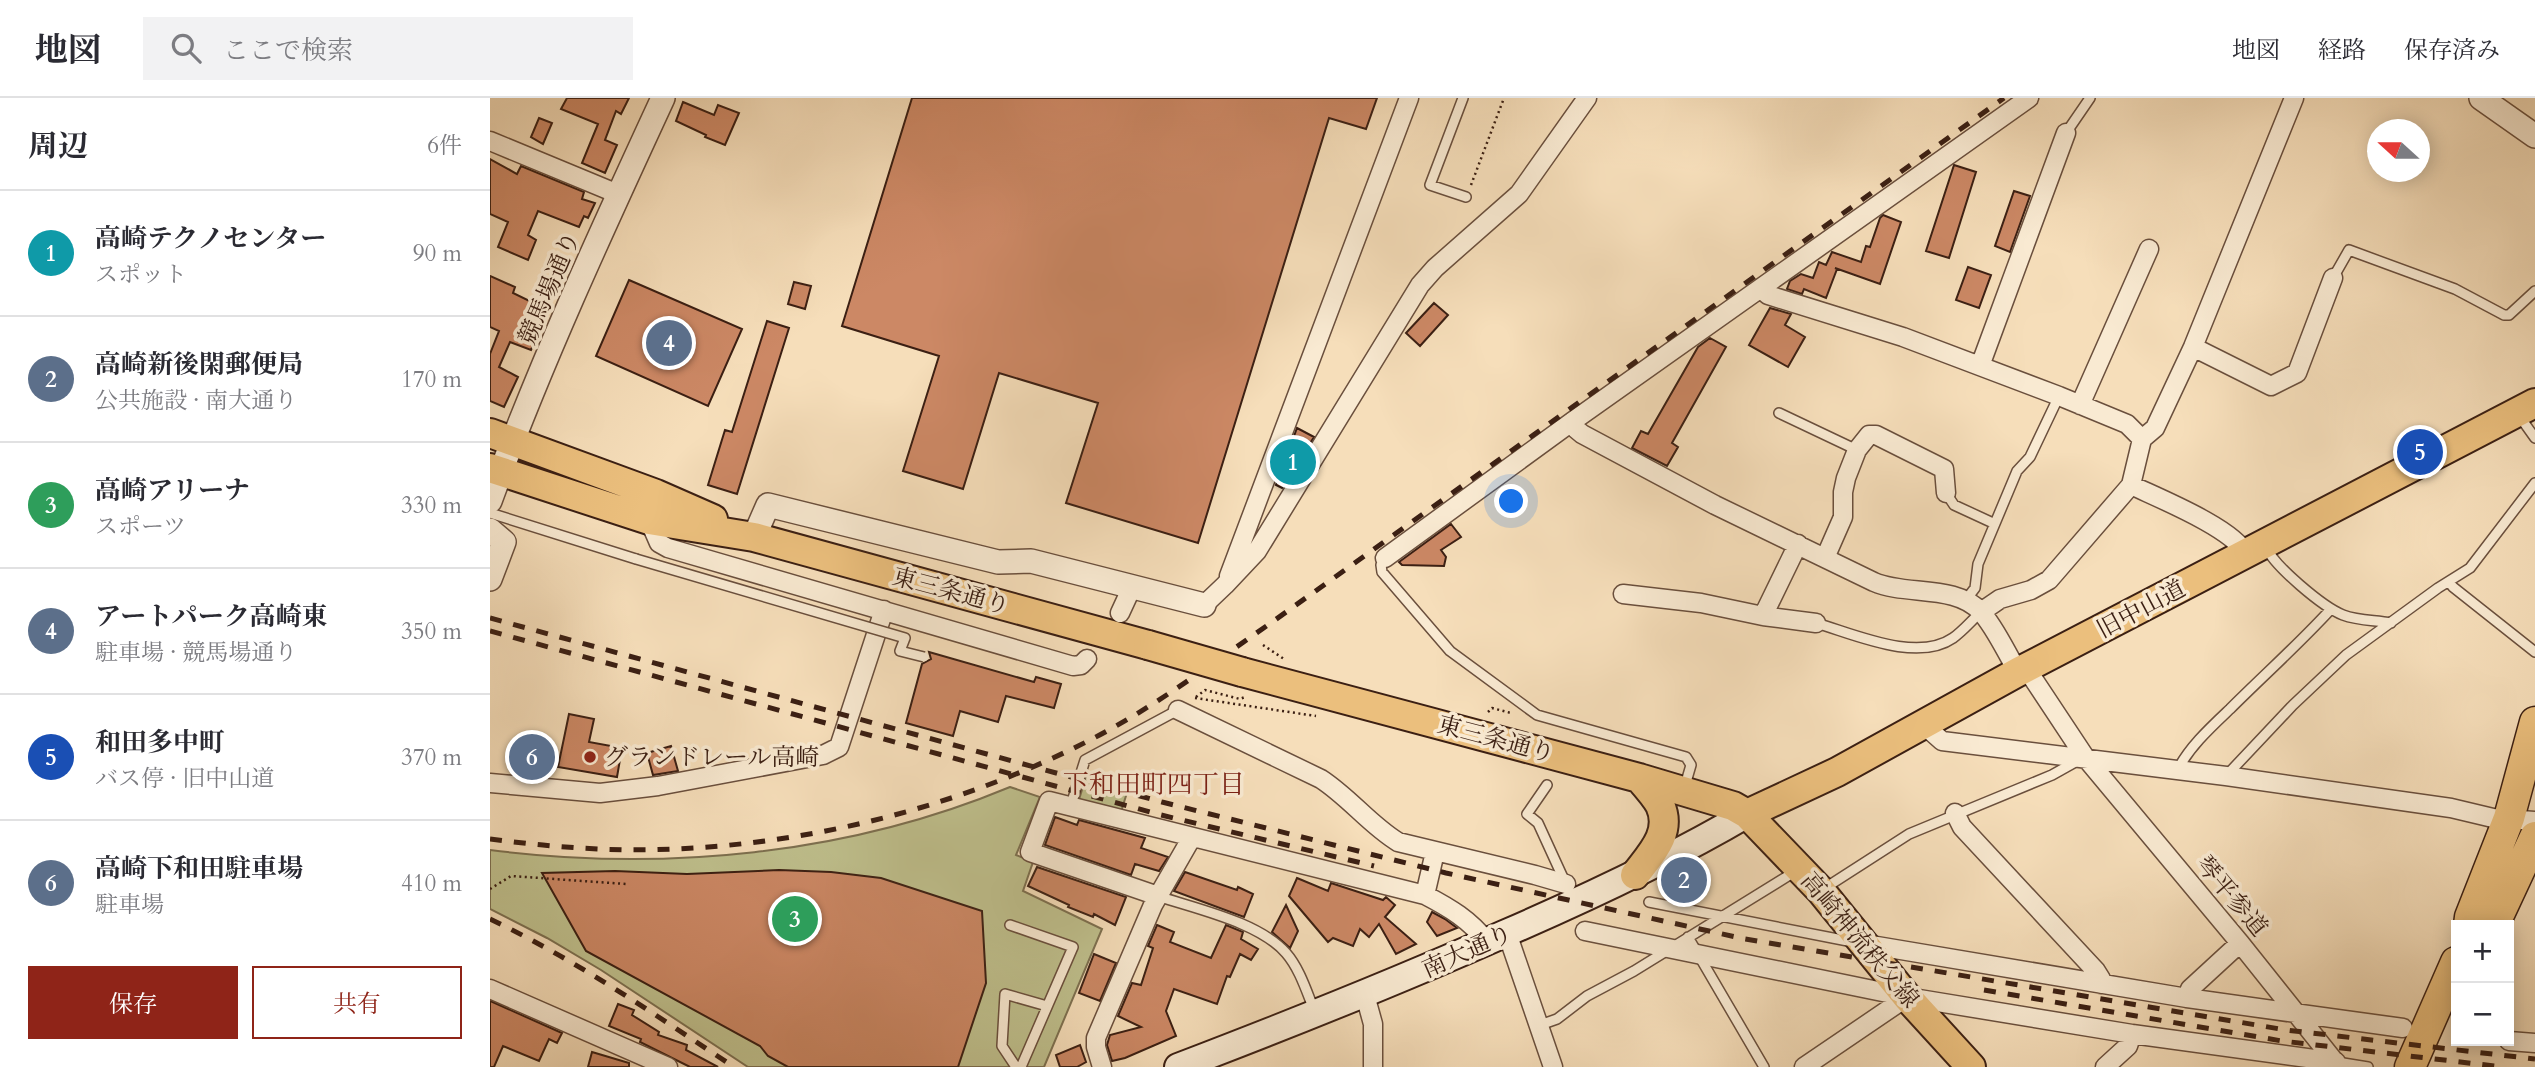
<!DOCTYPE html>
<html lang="ja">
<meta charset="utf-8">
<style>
:root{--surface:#fff;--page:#f2f2f3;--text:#2b2b33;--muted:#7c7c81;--line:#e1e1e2;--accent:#8f2418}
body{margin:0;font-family:Cardo,"Noto Serif JP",serif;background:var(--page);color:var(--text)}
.controls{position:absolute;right:21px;bottom:21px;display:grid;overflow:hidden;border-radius:0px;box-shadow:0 4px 18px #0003}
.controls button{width:63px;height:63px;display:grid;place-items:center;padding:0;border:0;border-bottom:2px solid var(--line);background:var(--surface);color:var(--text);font:35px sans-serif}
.compass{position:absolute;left:1877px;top:21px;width:63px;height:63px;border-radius:50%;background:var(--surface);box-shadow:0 4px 18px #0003;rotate:291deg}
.you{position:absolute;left:1022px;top:404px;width:24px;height:24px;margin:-18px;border:5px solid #fff;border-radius:50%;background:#1a73e8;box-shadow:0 0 0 10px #1a73e833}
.badge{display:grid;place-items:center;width:46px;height:46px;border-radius:50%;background:var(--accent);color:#fff;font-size:23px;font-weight:700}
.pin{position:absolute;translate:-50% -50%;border:4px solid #fff;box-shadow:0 2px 7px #0006}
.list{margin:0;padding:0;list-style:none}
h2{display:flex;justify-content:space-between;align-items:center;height:91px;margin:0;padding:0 28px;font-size:30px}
h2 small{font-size:23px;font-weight:400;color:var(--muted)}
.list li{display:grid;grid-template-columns:46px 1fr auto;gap:21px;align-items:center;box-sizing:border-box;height:126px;padding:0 28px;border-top:2px solid var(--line)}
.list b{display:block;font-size:26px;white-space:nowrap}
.list p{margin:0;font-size:23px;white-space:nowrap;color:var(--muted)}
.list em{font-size:23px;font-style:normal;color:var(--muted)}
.actions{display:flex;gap:14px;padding:21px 28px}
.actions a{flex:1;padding:16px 0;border:2px solid var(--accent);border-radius:0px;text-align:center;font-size:24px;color:var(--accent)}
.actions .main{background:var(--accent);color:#fff}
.icon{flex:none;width:38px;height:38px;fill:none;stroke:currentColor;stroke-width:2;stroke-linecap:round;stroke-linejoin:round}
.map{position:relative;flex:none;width:2045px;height:969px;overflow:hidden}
header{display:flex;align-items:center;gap:42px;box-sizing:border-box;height:98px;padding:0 35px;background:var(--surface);border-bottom:2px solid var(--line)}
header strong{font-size:33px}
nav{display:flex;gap:38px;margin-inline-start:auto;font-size:24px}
.search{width:490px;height:63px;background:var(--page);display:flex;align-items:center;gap:18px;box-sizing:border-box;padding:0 24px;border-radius:0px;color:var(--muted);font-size:26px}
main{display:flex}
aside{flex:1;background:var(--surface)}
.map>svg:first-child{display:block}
</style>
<header>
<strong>地図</strong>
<div class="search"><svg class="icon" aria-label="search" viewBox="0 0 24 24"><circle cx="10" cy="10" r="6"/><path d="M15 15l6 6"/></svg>ここで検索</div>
<nav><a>地図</a><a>経路</a><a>保存済み</a></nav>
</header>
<main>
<aside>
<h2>周辺<small>6件</small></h2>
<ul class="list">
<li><span class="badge" style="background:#0f9aa8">1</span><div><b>高崎テクノセンター</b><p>スポット</p></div><em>90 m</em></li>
<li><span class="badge" style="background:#5c6f8a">2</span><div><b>高崎新後閑郵便局</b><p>公共施設 · 南大通り</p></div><em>170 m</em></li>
<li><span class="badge" style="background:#2e9e5b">3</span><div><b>高崎アリーナ</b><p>スポーツ</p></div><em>330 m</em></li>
<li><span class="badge" style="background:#5c6f8a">4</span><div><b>アートパーク高崎東</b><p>駐車場 · 競馬場通り</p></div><em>350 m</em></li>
<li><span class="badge" style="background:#1a4fb4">5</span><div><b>和田多中町</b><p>バス停 · 旧中山道</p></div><em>370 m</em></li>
<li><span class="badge" style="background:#5c6f8a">6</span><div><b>高崎下和田駐車場</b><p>駐車場</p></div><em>410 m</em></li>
</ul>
<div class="actions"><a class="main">保存</a><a>共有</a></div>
</aside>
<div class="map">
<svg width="2045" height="969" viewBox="0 0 2045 969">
<rect width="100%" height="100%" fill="#f6deba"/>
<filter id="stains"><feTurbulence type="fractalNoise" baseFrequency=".00286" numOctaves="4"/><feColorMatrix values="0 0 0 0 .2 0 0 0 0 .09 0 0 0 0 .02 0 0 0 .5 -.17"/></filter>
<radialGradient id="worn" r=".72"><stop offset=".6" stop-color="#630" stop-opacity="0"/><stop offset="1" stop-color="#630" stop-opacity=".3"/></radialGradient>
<path fill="#bfc08d" stroke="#7d7050" stroke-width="2" d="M597 675 640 685 630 717 588 705Z
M520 689 550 699 526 757 543 764 533 793 612 831 554 969H258L111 872 57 840 0 811V752C174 774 357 757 520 689Z"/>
<path fill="#cc8865" stroke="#3b1f13" stroke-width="2" d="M77 0H139L131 16 126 13 115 42 127 47 115 75 92 65 108 26 71 11Z
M422 0H887L876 31 839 20 708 445 576 405 608 305 509 275 473 391 413 373 449 258 352 228Z
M193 4 224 17 228 7 249 15 235 47 215 39 216 37 186 23Z
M49 20 62 25 53 46 41 39Z
M0 61 27 76 31 68 94 94 92 101 105 105 98 120 94 118 89 129 48 113 38 137 46 142 38 162 8 149 18 124 0 116Z
M1464 67 1486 74 1459 160 1436 153Z
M1524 93 1540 98 1520 154 1505 148Z
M1393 117 1411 124 1390 186 1345 170 1347 171 1336 200 1314 191 1312 196 1297 191 1300 183 1311 176 1323 180 1329 164 1336 167 1342 154 1371 164 1376 148 1380 149 1390 120Z
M1478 169 1501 177 1489 210 1466 202Z
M0 178 25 189 23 195 58 212 41 252 20 244 9 269 28 279 14 309 0 303V256L9 233 0 229Z
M139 182 252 231 218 308 106 258Z
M304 184 321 188 315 211 298 206Z
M944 205 958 217 930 248 916 235Z
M1280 210 1301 216 1295 227 1315 239 1298 269 1259 247Z
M277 223 299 230 247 396 218 387 235 332 242 334Z
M1220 240 1236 249 1182 345 1188 349 1177 368 1142 350 1151 333 1158 336 1208 249Z
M807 330 824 339 792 390 786 387Z
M961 426 971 439 951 452 956 459 954 468 912 467 909 464Z
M439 554 544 584 546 579 571 586 564 610 516 598 508 624 470 613 463 638 416 625 432 566 441 561Z
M79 616 104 621 99 644 132 650 127 679 68 669Z
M181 648 188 673 163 677 157 655Z
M565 719 587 727 589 722 655 740 651 750 678 759 669 773 645 766 641 777 555 747Z
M547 769 636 799 625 827 604 816 603 819 578 809 579 807 538 788Z
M289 772 341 774 391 780 492 813 496 885 468 969H298L278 958 270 948 96 853 52 775 125 773 197 776Z
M695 774 747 792 748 789 763 796 754 819 684 793Z
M807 780 838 793 841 785 893 802 896 799 905 807 895 819 926 846 906 856 889 826 879 839 870 831 863 848 843 840 838 844 799 798Z
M796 807 808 833 800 850 782 834Z
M942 814 955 821 967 830 947 838 937 824Z
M667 827 684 834 680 844 721 860 736 827 753 834 751 841 768 851 761 862 750 856 740 879 737 878 727 906 684 891 676 913 686 938 635 960 622 963 617 947 620 937 651 929 628 918 642 885 651 887 663 850 658 848Z
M604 856 626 865 610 903 589 895Z
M0 903 72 935 67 945 59 941 49 963 13 948 4 969H0Z
M128 906 144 912 142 917 169 934 168 937 197 947 196 952 228 969H200L150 944 151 941 119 928Z
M590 947 596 964 587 969H570L566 957Z
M102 954 139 965V969H98Z"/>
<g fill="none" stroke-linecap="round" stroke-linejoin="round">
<defs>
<path id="service" d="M973 0 940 87 976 99
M1576 35 1600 0
M1843 180 1859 152 1965 191 2014 217H2019L2045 193
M1289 315 1367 352
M2030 319 2045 340
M1456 395 1464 407 1503 425
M0 415 146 461
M1776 449C1784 468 1833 509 1853 517 1869 523 1885 522 1901 525
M895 460 891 467 892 474 960 553 1047 617 1196 659 1201 667 1194 691
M1959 484 1963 489 2045 554
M1475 503 1485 490 1488 466 1527 373 1540 359 1569 298
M1326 525C1364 536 1427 565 1463 540 1473 533 1482 522 1491 514
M1687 673C1699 649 1721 629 1740 611 1774 577 1809 546 1841 511
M1736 678 1803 607 1856 557 1948 490 1980 470 2045 385
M1057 687 1037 716 1048 725 1075 784
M580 710 595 662 688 612
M1335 790 1419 736 1562 677 1587 663
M668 798C706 811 769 824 796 855 810 871 817 895 825 914
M1159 804 1363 844
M520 827 583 849 531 969
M1198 839 1274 969
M1050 927 1067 921 1097 898 1144 873 1306 773
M1847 964 1878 969
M526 969 512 948 515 896 557 908"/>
<path id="minor" d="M0 43 128 96
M1271 191 1278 197 1413 239 1569 298 1637 326 1652 341
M1703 249 1781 288 1807 275 1843 180
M1490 268 1576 35
M1590 307 1659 151
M1083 323 1086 331 1092 336 1225 407 1384 484C1416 498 1466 486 1491 514 1505 529 1517 556 1528 574
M1641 387C1668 400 1743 430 1756 456
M159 422 169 445 178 450 583 568 591 567 597 561
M895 460 1083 323 1539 0
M1335 460 1353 419V394L1356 380 1367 352 1379 337H1386L1454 371 1456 395
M739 478 919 0
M1133 496 1211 505 1273 518 1326 525
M714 507 735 487 767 453 930 187 945 170 1029 96 1097 0
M1491 514 1510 501 1541 492 1559 482 1641 387 1652 341 1665 330 1703 249 1804 0
M630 515 642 489
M1273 518 1308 446
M1536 570 1595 659 1750 845 1849 969
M688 612 831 681C860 700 880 727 908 744L1045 777 1076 786
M1434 627 1452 643 1736 678 1961 710 2003 720 2045 723
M0 685 110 695 168 688 333 657 349 649 394 512
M1465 715 1472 729 1606 873 1611 881V886
M935 797 945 754
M668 798 540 754 559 703 935 797C960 810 980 822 997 844
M1095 833 1417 899 1642 936 1846 964
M1017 835 1063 969
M1375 846 1697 900 1913 930
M0 891 178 969
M875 897 883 926V969
M1697 900 1700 891 1750 845
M2019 943 2045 945
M612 969 606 949V940L663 807 702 739
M1314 969 1417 899
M1615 969 1638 948 1642 936"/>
<path id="tertiary" d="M1991 0 2045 38
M0 403C50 266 112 132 173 0
M0 432 14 444 0 481
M264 439 278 407 508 464 541 463 714 507"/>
<path id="secondary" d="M688 969C798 927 906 884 1014 836 1097 800 1179 762 1257 716"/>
<path id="primary" d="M0 335 166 396 223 421
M0 370 159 422 264 439 658 547
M752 574 1149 680 1243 708 1257 716 1331 793 1417 899 1481 969
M1257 716 1347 674 1528 574 2045 305
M1145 777C1160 757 1183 735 1170 707 1165 698 1156 688 1149 680"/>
<path id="trunk" d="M1979 827 1980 819 2019 720 2045 624
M2004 827 2045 739
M1920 969 1966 864"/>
</defs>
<use href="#service" stroke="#6a4f3d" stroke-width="12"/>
<use href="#minor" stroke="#6a4f3d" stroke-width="21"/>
<use href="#tertiary" stroke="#6a4f3d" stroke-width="26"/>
<use href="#secondary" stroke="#3b1f13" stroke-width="30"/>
<use href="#primary" stroke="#3b1f13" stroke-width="32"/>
<use href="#trunk" stroke="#3b1f13" stroke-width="33"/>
<path stroke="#3b1f13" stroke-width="2.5" stroke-dasharray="2 3.5" stroke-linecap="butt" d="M981 87 1014 0
M773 547 794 561
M706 599 715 592 750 601 755 599
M705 600 826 618
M998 614 1002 610 1021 615
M0 791 21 778 136 786"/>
<use href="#service" stroke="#f9ead2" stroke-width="9"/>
<use href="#minor" stroke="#f9ead2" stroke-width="18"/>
<use href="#tertiary" stroke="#f9ead2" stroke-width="23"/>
<use href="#secondary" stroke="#f9ead2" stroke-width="26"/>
<use href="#primary" stroke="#ebbf7d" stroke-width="28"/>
<use href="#trunk" stroke="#ebbf7d" stroke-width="30"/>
<path stroke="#3b1f13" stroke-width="5" stroke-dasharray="12 12" stroke-linecap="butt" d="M0 520 672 704 956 775 1255 841 1796 932 2045 961
M0 533 671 717 884 768
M0 741C61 749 123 754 184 751 328 745 473 707 600 642 663 610 720 567 778 527L1514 0
M0 821C86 862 164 916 244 969
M1494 892 1792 943 2013 969"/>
<defs>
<path id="service-bridge" d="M146 461 415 540 410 553 434 559"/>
<path id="primary-bridge" d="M658 547 752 574"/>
</defs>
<use href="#service-bridge" stroke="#6a4f3d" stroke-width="12" stroke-linecap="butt"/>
<use href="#primary-bridge" stroke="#3b1f13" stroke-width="32" stroke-linecap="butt"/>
<use href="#service-bridge" stroke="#f9ead2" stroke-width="9"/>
<use href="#primary-bridge" stroke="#ebbf7d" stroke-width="28"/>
</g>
<circle fill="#8f2418" stroke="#f9ead2" stroke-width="2.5" cx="100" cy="659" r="7"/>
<g text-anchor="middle" stroke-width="7" stroke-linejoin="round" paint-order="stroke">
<g font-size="24" fill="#3b1f13" stroke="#f9ead2">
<text transform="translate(59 190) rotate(-67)" y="8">競馬場通り</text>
<text transform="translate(461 493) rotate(15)" y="8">東三条通り</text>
<text transform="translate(1651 511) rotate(-28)" y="8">旧中山道</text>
<text transform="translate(1006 641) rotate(15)" y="8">東三条通り</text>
<text transform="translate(1742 798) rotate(50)" y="8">琴平参道</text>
<text transform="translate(1370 842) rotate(50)" y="8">高崎神流秩父線</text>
<text transform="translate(977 853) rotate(-24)" y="8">南大通り</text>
</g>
<g font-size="24" fill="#3b1f13" stroke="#f9ead2" text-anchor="start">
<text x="114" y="667">グランドレール高崎</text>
</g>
<g font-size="26" fill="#7a1f14" stroke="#f9ead2">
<text x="664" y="695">下和田町四丁目</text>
</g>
</g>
<rect width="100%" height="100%" filter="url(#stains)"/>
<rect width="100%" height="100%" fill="url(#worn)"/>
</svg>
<div class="controls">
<button>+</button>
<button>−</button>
</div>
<svg class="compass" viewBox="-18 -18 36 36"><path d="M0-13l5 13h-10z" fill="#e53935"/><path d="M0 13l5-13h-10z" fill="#7c7c81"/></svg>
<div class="you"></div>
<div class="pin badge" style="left:803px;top:364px;background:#0f9aa8">1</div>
<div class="pin badge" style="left:1194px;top:782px;background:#5c6f8a">2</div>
<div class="pin badge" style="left:305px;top:821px;background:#2e9e5b">3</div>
<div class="pin badge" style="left:179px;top:245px;background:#5c6f8a">4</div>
<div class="pin badge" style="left:1930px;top:354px;background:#1a4fb4">5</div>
<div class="pin badge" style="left:42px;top:659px;background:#5c6f8a">6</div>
</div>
</main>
